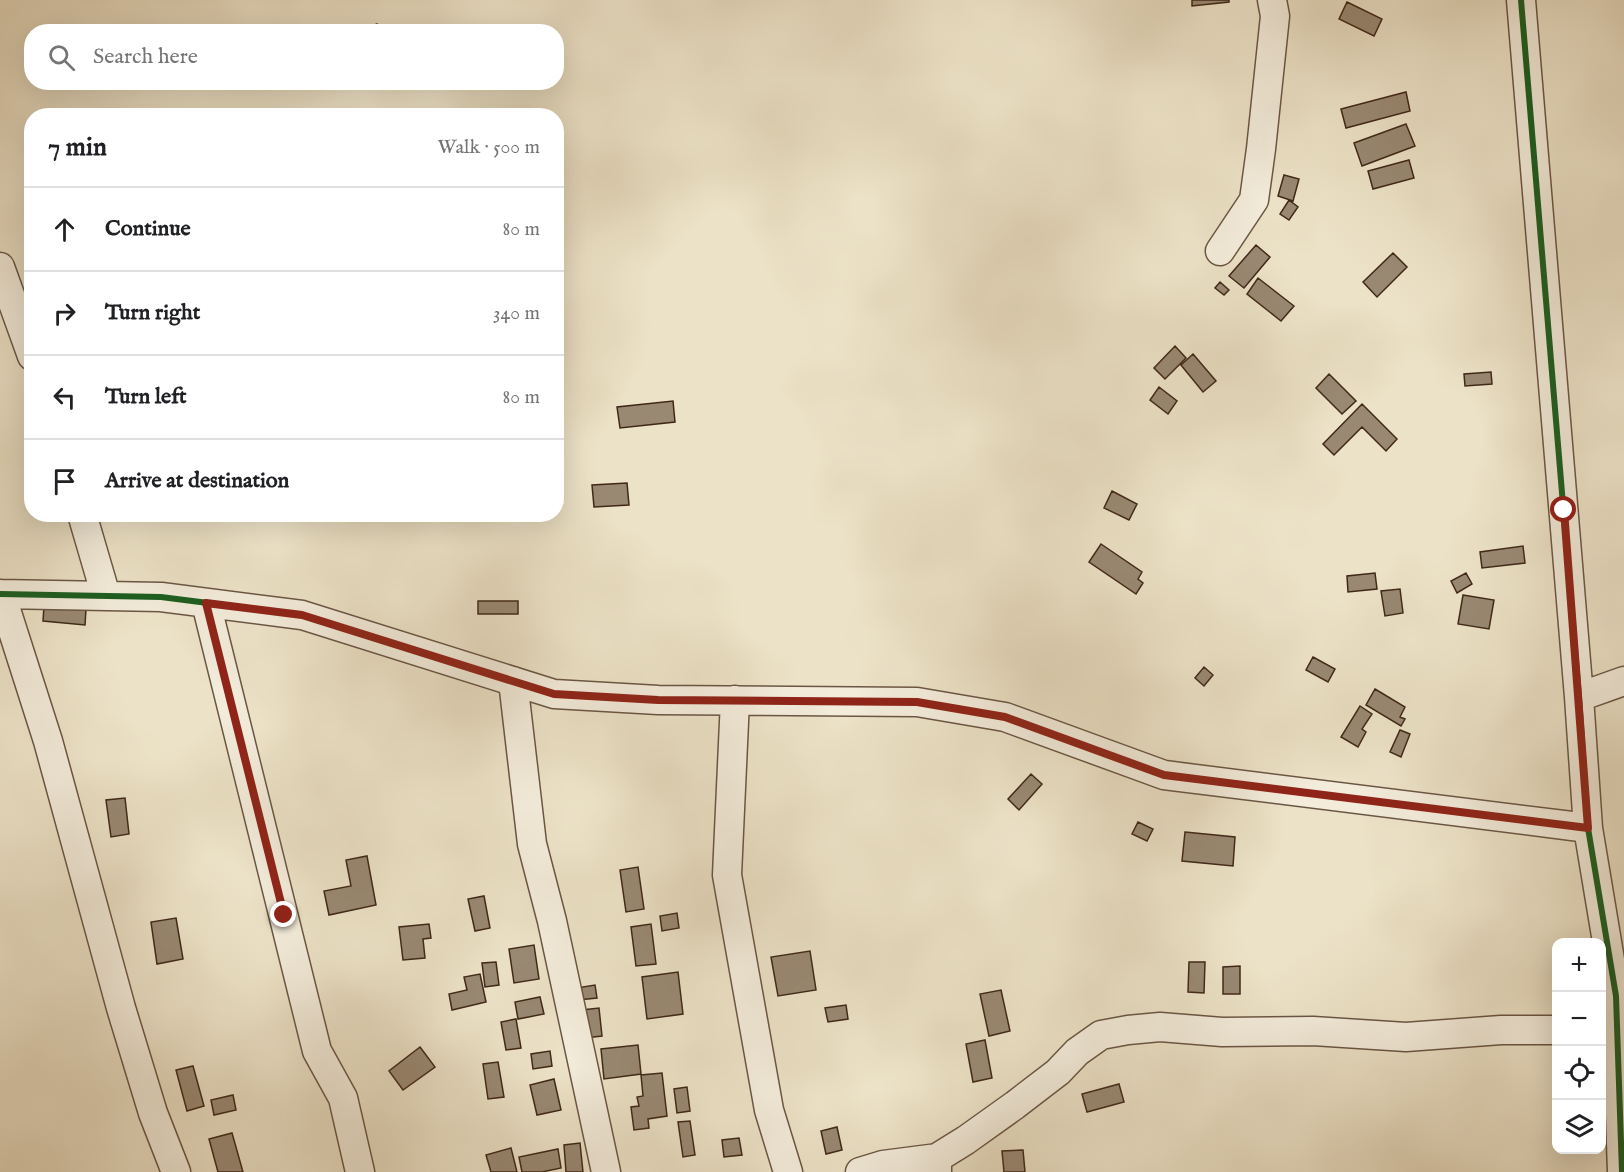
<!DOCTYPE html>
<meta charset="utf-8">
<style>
:root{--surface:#fff;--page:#f2f2f2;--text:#202124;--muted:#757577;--line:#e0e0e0}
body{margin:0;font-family:"IM FELL English",serif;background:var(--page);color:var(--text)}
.controls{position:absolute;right:18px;bottom:18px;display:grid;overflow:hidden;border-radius:12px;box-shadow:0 6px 24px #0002}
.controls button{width:54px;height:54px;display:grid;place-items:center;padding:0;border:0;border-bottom:2px solid var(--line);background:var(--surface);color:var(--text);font:30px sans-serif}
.stop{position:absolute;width:18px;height:18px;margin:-14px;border:4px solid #8f2418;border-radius:50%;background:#fff}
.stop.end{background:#8f2418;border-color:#fff;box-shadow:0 2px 6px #0008}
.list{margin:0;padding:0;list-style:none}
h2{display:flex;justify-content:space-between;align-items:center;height:78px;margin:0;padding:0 24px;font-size:26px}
h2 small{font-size:20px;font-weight:400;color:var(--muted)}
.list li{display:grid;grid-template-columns:39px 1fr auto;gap:18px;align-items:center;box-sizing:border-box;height:84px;padding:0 24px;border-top:2px solid var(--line)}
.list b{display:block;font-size:22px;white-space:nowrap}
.list em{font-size:20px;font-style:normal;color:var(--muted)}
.icon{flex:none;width:33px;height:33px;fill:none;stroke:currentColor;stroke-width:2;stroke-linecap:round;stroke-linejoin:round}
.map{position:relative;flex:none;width:1624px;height:1172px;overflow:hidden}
.search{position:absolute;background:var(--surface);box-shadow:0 6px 24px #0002;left:24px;top:24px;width:540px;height:66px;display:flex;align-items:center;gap:15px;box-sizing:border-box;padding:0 21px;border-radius:24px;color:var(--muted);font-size:22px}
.panel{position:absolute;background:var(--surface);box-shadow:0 6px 24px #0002;left:24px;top:108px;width:540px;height:414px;border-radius:24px}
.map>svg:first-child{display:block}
</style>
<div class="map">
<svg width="1624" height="1172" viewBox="0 0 1624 1172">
<rect width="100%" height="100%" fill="#ece2c7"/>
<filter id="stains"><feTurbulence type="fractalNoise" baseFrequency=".00333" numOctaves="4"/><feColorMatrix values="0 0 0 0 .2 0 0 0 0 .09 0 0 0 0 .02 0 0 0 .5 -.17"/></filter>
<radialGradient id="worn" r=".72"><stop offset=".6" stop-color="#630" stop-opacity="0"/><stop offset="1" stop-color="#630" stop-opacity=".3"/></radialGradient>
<path fill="#998973" stroke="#402819" stroke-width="1.5" d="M1192 0H1229V2L1192 6Z
M1347 2 1382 19 1374 36 1339 19Z
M377 24 381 32H368L367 28Z
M1406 92 1410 111 1346 128 1341 109Z
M1406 124 1415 146 1362 166 1354 143Z
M1409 160 1414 178 1373 189 1368 171Z
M1284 175 1299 179 1293 201 1278 196Z
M1289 200 1298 207 1289 220 1280 214Z
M1256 245 1270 257 1244 288 1229 276Z
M1393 253 1407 267 1377 297 1363 282Z
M1258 278 1294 306 1281 321 1247 294Z
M1220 282 1229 290 1224 295 1215 288Z
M1175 346 1186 358 1165 379 1154 368Z
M1193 354 1216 381 1203 392 1181 365Z
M1491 372 1492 384 1465 386 1464 374Z
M1329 374 1356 401 1342 414 1316 388Z
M1159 387 1177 401 1168 414 1150 400Z
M673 401 675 422 620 428 617 407Z
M1362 404 1397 439 1386 451 1362 427 1334 455 1323 444Z
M627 483 629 505 594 507 592 485Z
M1112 491 1137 504 1129 520 1104 508Z
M1101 544 1142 572 1138 579 1143 583 1136 594 1089 562Z
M1523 546 1525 563 1482 568 1480 552Z
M1375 573 1377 589 1348 592 1347 576Z
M1466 573 1472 584 1457 593 1451 581Z
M1400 589 1403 613 1385 616 1381 591Z
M1463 595 1494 600 1489 629 1458 624Z
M478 601H518V614H478Z
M44 606 86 609 85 625 43 621Z
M1313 657 1335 669 1328 682 1306 670Z
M1204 667 1213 675 1204 686 1195 678Z
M1375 689 1405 707 1400 717 1405 719 1401 726 1366 705Z
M1360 706 1372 714 1362 729 1366 732 1358 747 1341 737Z
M1400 730 1410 734 1401 757 1390 752Z
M1031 774 1042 784 1019 810 1008 799Z
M125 798 129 834 111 837 106 800Z
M1138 822 1153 829 1147 841 1132 834Z
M1185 832 1235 837 1233 866 1182 861Z
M367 856 376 905 329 915 324 891 351 886 346 860Z
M638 867 644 909 626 912 620 870Z
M484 896 490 928 475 931 468 899Z
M677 913 679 928 662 931 660 916Z
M176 918 183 959 157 964 151 922Z
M429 924 431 938 423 939 425 958 403 960 399 927Z
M651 924 656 964 636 966 631 927Z
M534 945 539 979 514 983 509 949Z
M810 951 816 990 778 996 771 957Z
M496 962 499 985 485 987 482 963Z
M1189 962H1205L1204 993 1188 992Z
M1240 966V994H1223V967Z
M678 972 683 1014 647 1019 642 977Z
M480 974 486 1002 452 1010 449 994 467 990 464 977Z
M595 985 597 998 578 1000 576 988Z
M1001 990 1010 1031 989 1036 980 994Z
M540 997 544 1014 518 1019 515 1002Z
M846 1005 848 1019 828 1022 825 1008Z
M599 1008 602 1036 585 1038 582 1010Z
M516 1019 521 1048 506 1050 501 1022Z
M985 1040 992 1078 973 1082 966 1044Z
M638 1045 641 1074 604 1079 601 1049Z
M420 1047 435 1067 403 1090 389 1071Z
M550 1051 552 1066 533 1069 531 1054Z
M498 1062 504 1097 488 1099 483 1064Z
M193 1066 204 1106 187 1111 176 1070Z
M662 1073 667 1116 648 1119 649 1128 634 1130 631 1107 639 1106 637 1097 643 1096 641 1075Z
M554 1079 561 1110 537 1115 530 1085Z
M1119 1084 1124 1102 1087 1112 1082 1094Z
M687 1087 690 1111 677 1113 674 1089Z
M233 1095 236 1110 214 1115 211 1100Z
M690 1121 695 1155 683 1157 678 1122Z
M837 1127 842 1150 826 1154 821 1131Z
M232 1133 243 1172H218L209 1139Z
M739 1138 742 1155 724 1157 722 1140Z
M580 1143 583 1172H566L564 1145Z
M511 1148 517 1172H491L486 1155Z
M558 1149 561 1168 542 1172H522L519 1157Z
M1023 1150 1025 1172H1004L1002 1151Z"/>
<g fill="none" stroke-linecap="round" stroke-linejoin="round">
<defs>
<path id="minor" d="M1521 0 1579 697 1588 828 1616 996 1622 1172
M1220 251 1254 200 1261 149 1275 16 1272 0
M0 267 32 356
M82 514 106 596
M0 594 161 597 302 615 554 694 658 700 917 702 1005 717 1164 775 1588 828
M1 594 48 741 121 1008 153 1113 176 1172
M206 603 317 1051 343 1098 360 1172
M513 681 532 844 552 921 606 1172
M1579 697 1624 681
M735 700 727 875 769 1110 788 1172
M860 1172 883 1165 937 1158
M937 1172V1158L966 1140 1015 1105 1058 1072 1077 1052 1101 1035 1128 1030 1160 1027 1222 1032 1313 1031 1406 1037 1501 1030H1556"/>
</defs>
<use href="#minor" stroke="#6b5644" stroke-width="31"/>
<use href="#minor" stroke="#f3ecdb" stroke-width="28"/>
<defs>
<path id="cycleway" d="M1521 0 1579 697 1588 828 1616 996 1622 1172
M0 594 161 597 302 615 554 694 658 700 917 702 1005 717 1164 775 1588 828"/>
</defs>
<use href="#cycleway" stroke="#f3ecdb" stroke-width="10"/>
<use href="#cycleway" stroke="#1b5e20" stroke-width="6"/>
</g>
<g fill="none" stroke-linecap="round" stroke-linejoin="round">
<path stroke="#8f2418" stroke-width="8" d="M284 915 206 603 302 615 554 694 658 700 917 702 1005 717 1164 775 1588 828 1564 510"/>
</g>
<rect width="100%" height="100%" filter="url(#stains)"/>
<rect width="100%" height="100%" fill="url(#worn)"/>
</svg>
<div class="controls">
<button>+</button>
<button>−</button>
<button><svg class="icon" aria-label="locate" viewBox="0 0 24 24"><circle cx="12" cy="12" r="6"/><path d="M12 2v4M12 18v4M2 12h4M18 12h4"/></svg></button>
<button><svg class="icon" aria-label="layers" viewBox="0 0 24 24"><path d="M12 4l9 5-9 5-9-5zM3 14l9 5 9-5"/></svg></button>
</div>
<div class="stop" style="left:1564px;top:510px"></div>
<div class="stop end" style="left:284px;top:915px"></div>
<div class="search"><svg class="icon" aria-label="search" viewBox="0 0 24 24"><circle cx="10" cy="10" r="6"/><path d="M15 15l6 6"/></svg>Search here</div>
<section class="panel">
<h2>7 min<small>Walk · 500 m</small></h2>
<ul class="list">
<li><svg class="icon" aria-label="ahead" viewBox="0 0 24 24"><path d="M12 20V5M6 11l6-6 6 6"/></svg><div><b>Continue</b></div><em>80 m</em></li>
<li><svg class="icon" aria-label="right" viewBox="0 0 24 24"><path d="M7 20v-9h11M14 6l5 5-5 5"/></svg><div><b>Turn right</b></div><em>340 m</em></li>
<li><svg class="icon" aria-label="left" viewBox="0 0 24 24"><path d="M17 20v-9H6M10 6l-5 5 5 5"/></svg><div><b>Turn left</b></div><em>80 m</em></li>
<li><svg class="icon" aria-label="arrive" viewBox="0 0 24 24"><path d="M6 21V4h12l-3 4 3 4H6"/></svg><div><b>Arrive at destination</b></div></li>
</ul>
</section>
</div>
